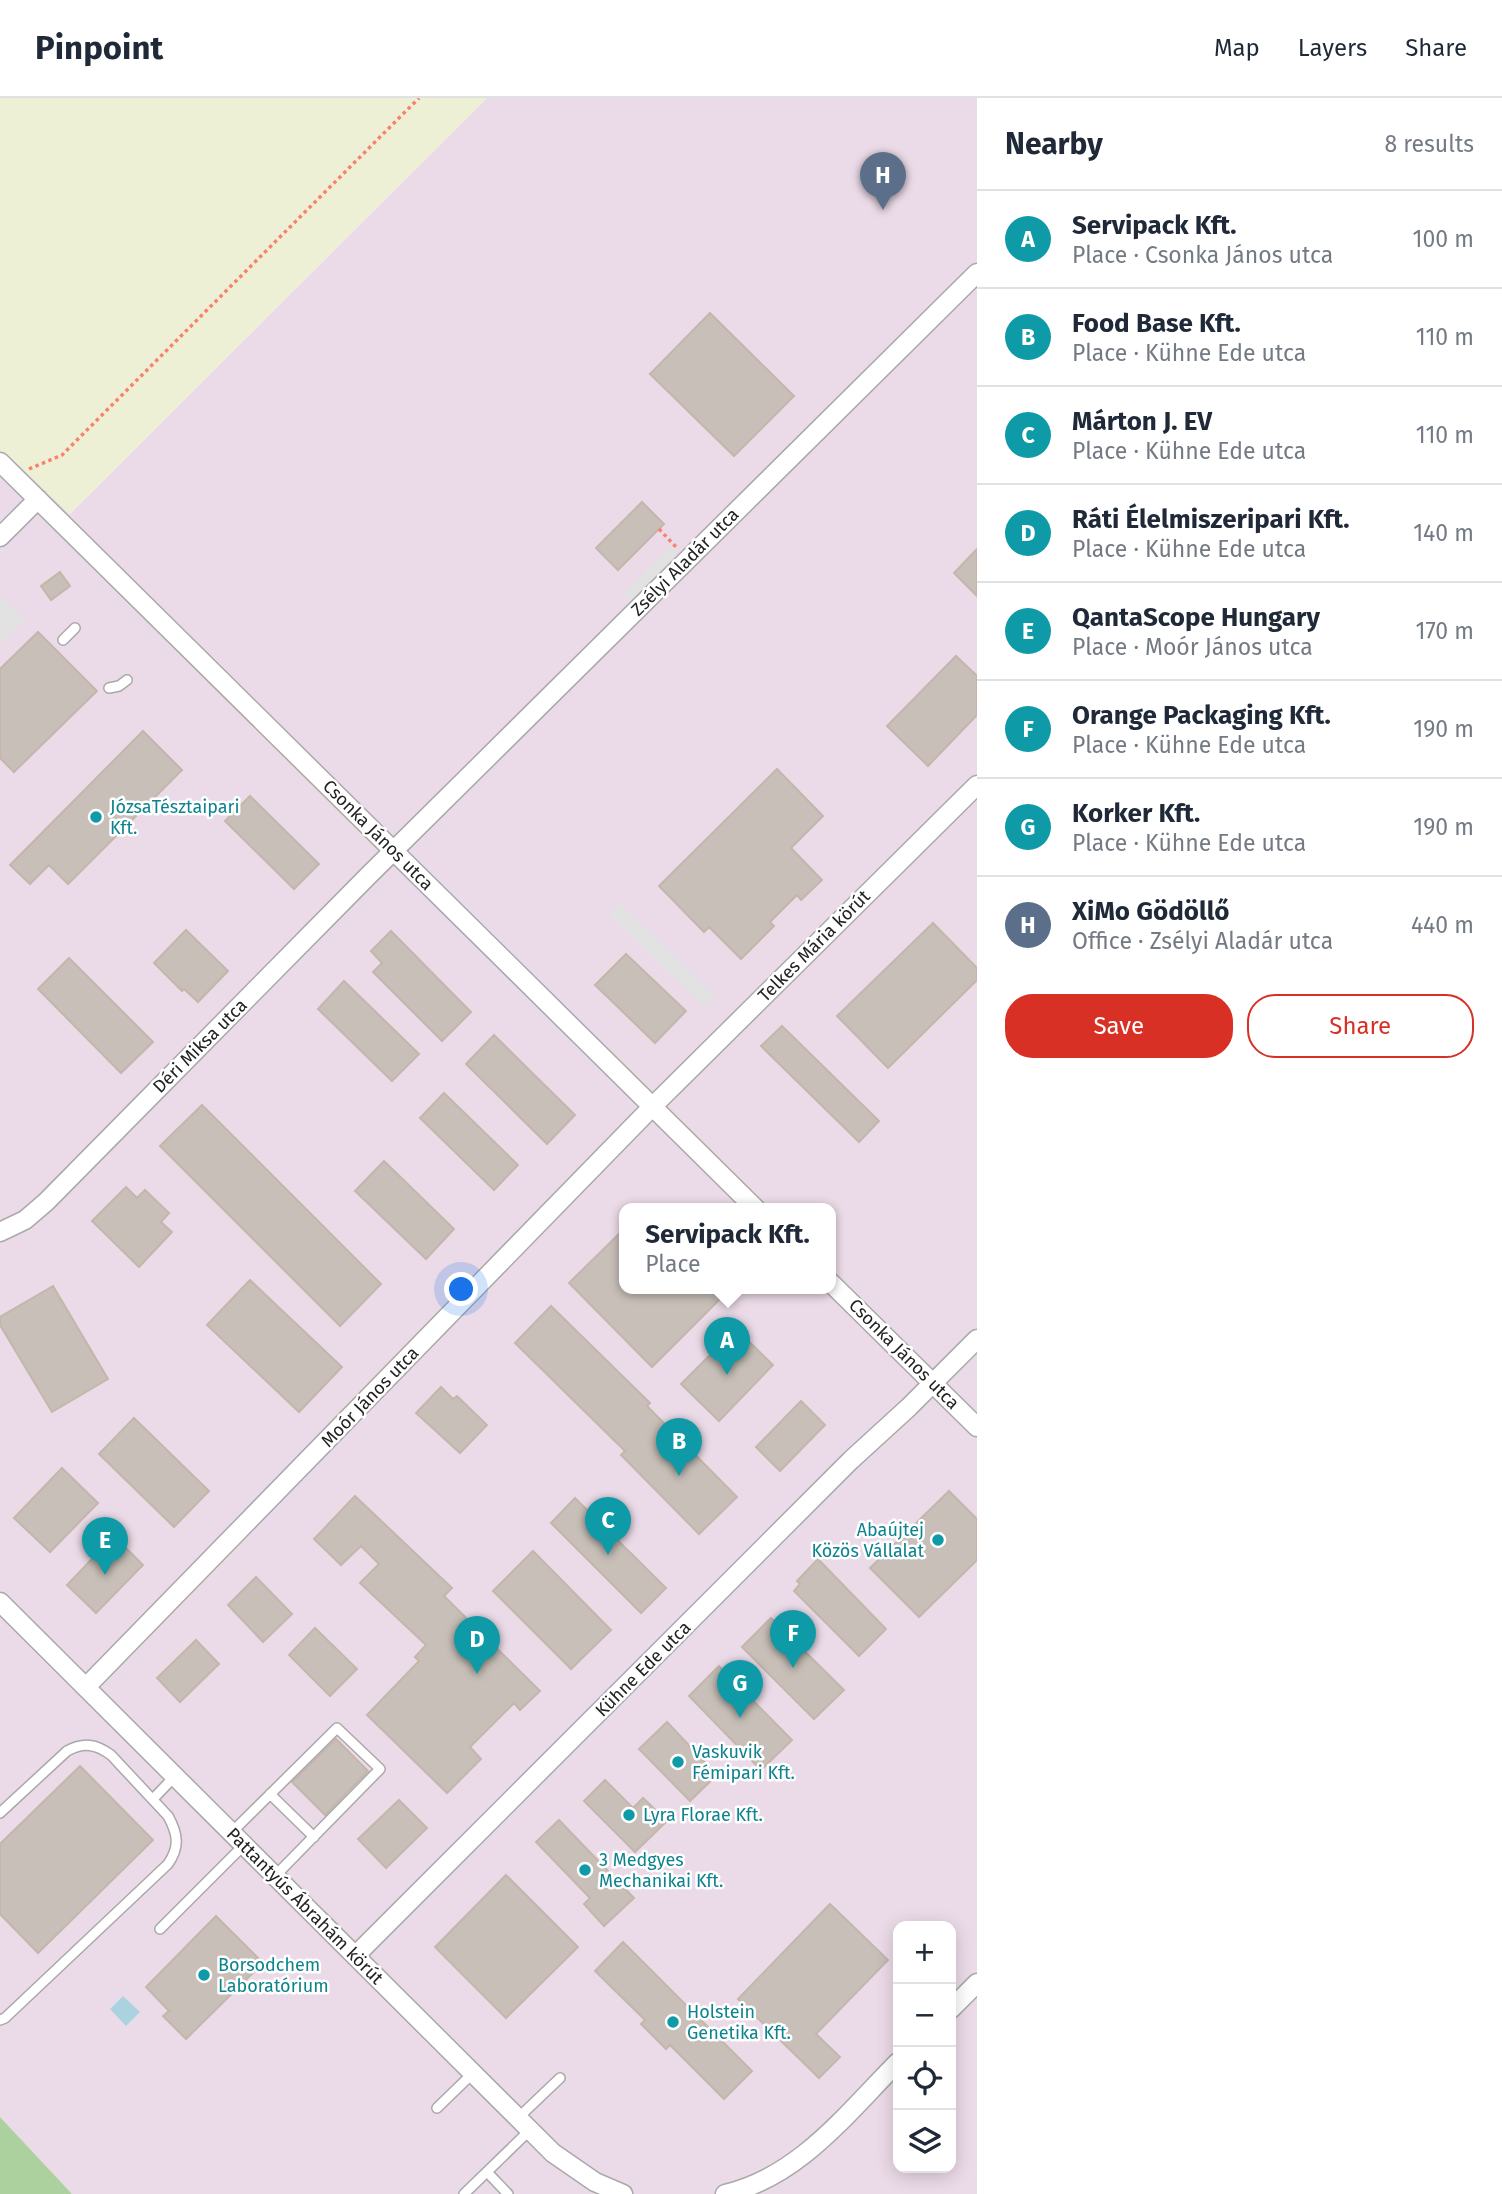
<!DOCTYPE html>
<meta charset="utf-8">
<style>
:root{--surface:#fff;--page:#f6f6f7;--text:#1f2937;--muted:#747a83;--line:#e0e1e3;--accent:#d93025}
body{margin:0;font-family:"Fira Sans",sans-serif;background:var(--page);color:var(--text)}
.controls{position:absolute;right:21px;bottom:21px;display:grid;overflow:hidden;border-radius:14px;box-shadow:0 4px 18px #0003}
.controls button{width:63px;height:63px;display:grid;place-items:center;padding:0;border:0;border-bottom:2px solid var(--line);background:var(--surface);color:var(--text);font:35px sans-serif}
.you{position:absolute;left:462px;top:1192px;width:24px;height:24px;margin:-18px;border:5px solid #fff;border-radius:50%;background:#1a73e8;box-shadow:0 0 0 10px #1a73e833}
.badge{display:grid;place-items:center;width:46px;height:46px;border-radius:50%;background:var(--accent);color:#fff;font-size:23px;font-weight:700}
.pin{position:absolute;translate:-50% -58px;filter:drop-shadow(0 2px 4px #0008)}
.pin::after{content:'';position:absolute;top:37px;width:24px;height:21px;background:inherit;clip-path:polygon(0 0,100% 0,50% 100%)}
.popup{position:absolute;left:619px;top:1105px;width:217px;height:91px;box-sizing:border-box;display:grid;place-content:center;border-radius:14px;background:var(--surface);filter:drop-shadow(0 2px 5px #0005);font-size:23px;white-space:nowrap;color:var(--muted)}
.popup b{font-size:26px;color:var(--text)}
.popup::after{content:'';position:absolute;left:50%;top:100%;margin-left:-14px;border:14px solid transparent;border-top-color:var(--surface)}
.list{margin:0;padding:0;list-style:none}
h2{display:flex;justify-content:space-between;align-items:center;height:91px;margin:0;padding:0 28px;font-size:30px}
h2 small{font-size:23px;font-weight:400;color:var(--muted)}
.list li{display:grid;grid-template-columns:46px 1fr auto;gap:21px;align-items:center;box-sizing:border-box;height:98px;padding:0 28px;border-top:2px solid var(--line)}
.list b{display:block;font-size:26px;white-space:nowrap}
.list p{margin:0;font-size:23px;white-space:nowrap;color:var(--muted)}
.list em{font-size:23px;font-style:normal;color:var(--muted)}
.actions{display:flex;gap:14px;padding:21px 28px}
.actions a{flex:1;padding:16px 0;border:2px solid var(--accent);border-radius:28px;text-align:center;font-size:24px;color:var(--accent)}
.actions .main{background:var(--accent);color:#fff}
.icon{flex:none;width:38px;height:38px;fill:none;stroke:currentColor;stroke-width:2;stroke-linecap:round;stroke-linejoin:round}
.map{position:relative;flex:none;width:977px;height:2096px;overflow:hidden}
header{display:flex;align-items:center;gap:42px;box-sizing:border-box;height:98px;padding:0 35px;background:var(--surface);border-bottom:2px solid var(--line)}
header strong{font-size:33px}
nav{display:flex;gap:38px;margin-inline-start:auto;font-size:24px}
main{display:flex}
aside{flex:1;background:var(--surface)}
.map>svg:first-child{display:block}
</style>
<header>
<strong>Pinpoint</strong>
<nav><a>Map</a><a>Layers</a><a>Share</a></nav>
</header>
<main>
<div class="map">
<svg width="977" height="2096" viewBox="0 0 977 2096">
<rect width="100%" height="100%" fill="#f2efe9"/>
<path fill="#ebdbe8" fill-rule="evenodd" d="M487 0H977V2096H72L0 2019V375L13 362 70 416ZM624 1111H830V1191H624ZM898 1828H951V2070H898Z"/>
<path fill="#eef0d5" d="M0 0H487L69 416 14 362 0 375Z"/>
<path fill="#add19e" d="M0 2019 72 2096H0Z"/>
<path fill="#e2e2e2" d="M672 447 683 459 634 506 623 495Z
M0 497 25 521 0 547Z
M620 805 715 898 704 909 609 817Z"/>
<path fill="#aad3df" d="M123 1898 140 1914 126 1928 110 1911Z"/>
<path fill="#c7bfb8" stroke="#c4b6ab" stroke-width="2" d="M710 215 794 298 734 358 650 276Z
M642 404 664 426 618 472 596 450Z
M977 451V498L954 475Z
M60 474 70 488 51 502 41 488Z
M38 534 97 593 14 674 0 660V571Z
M956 558 977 578V617L928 668 887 628Z
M143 633 182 672 68 786 49 767 30 786 10 767Z
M777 671 823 718 791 750 822 782 801 802 797 797 770 824 774 828 741 861 709 829 704 834 659 788Z
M250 698 319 766 294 791 225 723Z
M933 825 977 870V882L888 970 837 918Z
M186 832 228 873 198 904 184 891 182 893 154 865Z
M391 833 471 914 442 943 373 874 382 865 371 853Z
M626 856 686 913 655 945 595 887Z
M69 860 153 944 121 975 38 891Z
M344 883 419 956 392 983 318 911Z
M782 928 879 1023 859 1044 761 948Z
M494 937 575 1017 547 1046 466 966Z
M444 995 518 1067 494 1092 420 1020Z
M202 1007 381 1186 340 1228 160 1048Z
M384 1063 454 1131 426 1161 355 1093Z
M126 1089 137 1100 145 1092 169 1115 161 1124 172 1134 139 1169 92 1123Z
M624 1131V1191H730L652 1269 569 1185Z
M250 1182 342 1269 299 1314 207 1227Z
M53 1188 108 1281 52 1314 0 1227V1219Z
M551 1208 650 1305 647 1308 737 1399 699 1436 621 1357 625 1353 515 1245Z
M736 1231 773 1267 719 1323 681 1286Z
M441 1289 453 1301 457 1298 487 1327 460 1355 416 1315Z
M801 1303 825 1327 780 1373 756 1349Z
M134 1320 209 1393 174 1429 99 1356Z
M62 1370 98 1405 50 1454 14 1420Z
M949 1393 977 1421V1462L919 1519 870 1470Z
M355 1398 452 1490 444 1498 540 1593 520 1612 514 1605 470 1649 481 1661 447 1695 367 1617 419 1563 415 1559 426 1547 360 1485 379 1466 361 1448 341 1467 314 1441Z
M575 1400 666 1490 641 1515 551 1425Z
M114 1438 143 1467 96 1515 67 1487Z
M533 1453 611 1532 571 1571 493 1493Z
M818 1461 886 1531 859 1558 794 1493 800 1486 797 1483Z
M256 1479 292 1516 263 1544 228 1507Z
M771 1520 844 1592 814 1621 742 1549Z
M315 1530 357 1571 330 1598 289 1557Z
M196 1542 219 1566 180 1604 157 1580Z
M719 1568 792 1642 761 1672 689 1598Z
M667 1624 717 1677 690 1703 639 1651Z
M336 1641 368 1673 325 1717 292 1684Z
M80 1668 153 1742 38 1855 0 1816V1746Z
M605 1682 633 1710 643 1700 667 1723 635 1754 584 1703Z
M399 1702 427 1730 386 1770 358 1741Z
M559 1722 634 1800 604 1828 584 1806 590 1800 536 1744Z
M506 1777 578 1849 506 1920 435 1849Z
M830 1806 888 1862 816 1936 840 1959 819 1980 738 1901Z
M216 1818 263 1865 186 1941 163 1918 169 1913 146 1889Z
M623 1844 752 1973 724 2001 670 1947 666 1951 641 1926 645 1922 595 1873Z"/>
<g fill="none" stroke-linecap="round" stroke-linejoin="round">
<defs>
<path id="lane" d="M63 542 75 530
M109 590 119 588 127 582
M270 1696 314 1739
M153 1701 175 1678
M0 1715 67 1653C84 1644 96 1646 111 1657L168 1718C178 1736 180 1749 168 1766L5 1920 0 1922
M231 1735 337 1630 380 1671 275 1778
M160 1831 244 1747
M437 2010 473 1975
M518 2020 560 1980
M487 2074 508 2096
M464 2096 530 2032"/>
<path id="street" d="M0 364 756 1111
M0 439 38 401
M0 1134 25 1122 46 1104 369 777 977 175
M830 1184 977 1329
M0 1504 553 2055 595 2084 623 2096
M86 1589 652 1009 977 687
M355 1858 851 1362 909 1309 977 1241
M951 1911 977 1885
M725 2096C799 2079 847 2015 898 1964"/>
</defs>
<use href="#lane" stroke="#a9a9a9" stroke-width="12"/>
<use href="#street" stroke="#a9a9a9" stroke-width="21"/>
<path stroke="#fa8072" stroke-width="3.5" stroke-dasharray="3.5 3.5" stroke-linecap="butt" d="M29 371 62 357 419 0
M659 431 677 450"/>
<use href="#lane" stroke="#fff" stroke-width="9"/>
<use href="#street" stroke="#fff" stroke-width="18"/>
</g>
<g fill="#0f9aa8" stroke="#fff" stroke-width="2.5">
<circle cx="96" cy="719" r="7"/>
<circle cx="938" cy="1442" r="7"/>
<circle cx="678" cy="1664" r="7"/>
<circle cx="629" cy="1717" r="7"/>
<circle cx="585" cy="1772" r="7"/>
<circle cx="204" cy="1877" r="7"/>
<circle cx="673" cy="1924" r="7"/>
</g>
<g text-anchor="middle" stroke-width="5" stroke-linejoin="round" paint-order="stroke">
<g font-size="18" fill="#222" stroke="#fff">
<text transform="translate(685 464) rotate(-45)" y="6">Zsélyi Aladár utca</text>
<text transform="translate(378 737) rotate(45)" y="6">Csonka János utca</text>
<text transform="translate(814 848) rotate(-45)" y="6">Telkes Mária körút</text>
<text transform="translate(200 948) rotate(-45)" y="6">Déri Miksa utca</text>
<text transform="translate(904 1256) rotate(45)" y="6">Csonka János utca</text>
<text transform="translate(370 1299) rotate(-46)" y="6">Moór János utca</text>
<text transform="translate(643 1571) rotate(-45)" y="6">Kühne Ede utca</text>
<text transform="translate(305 1808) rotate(45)" y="6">Pattantyús Ábrahám körút</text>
</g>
<g font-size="18" fill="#0d838f" stroke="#fff" text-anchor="start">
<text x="110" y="715">JózsaTésztaipari<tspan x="110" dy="21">Kft.</tspan></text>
<text x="924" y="1438" text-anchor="end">Abaújtej<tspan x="924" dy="21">Közös Vállalat</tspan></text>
<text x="692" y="1660">Vaskuvik<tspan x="692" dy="21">Fémipari Kft.</tspan></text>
<text x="643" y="1723">Lyra Florae Kft.</text>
<text x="599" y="1768">3 Medgyes<tspan x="599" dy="21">Mechanikai Kft.</tspan></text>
<text x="218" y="1873">Borsodchem<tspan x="218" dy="21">Laboratórium</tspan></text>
<text x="687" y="1920">Holstein<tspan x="687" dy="21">Genetika Kft.</tspan></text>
</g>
</g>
</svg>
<div class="controls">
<button>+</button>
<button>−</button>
<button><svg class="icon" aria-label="locate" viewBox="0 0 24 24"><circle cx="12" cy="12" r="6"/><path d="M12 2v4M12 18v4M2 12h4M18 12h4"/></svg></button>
<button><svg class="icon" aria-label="layers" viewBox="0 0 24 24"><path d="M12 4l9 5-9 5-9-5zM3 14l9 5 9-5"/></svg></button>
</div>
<div class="you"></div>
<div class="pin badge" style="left:727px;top:1277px;background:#0f9aa8">A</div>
<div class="popup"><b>Servipack Kft.</b>Place</div>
<div class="pin badge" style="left:679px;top:1378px;background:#0f9aa8">B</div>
<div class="pin badge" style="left:608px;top:1457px;background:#0f9aa8">C</div>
<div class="pin badge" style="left:477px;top:1576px;background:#0f9aa8">D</div>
<div class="pin badge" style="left:105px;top:1477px;background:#0f9aa8">E</div>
<div class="pin badge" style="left:793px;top:1570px;background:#0f9aa8">F</div>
<div class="pin badge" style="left:740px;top:1620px;background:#0f9aa8">G</div>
<div class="pin badge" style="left:883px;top:112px;background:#5c6f8a">H</div>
</div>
<aside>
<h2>Nearby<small>8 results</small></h2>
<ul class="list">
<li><span class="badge" style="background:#0f9aa8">A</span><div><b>Servipack Kft.</b><p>Place · Csonka János utca</p></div><em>100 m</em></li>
<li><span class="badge" style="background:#0f9aa8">B</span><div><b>Food Base Kft.</b><p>Place · Kühne Ede utca</p></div><em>110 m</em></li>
<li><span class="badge" style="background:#0f9aa8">C</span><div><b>Márton J. EV</b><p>Place · Kühne Ede utca</p></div><em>110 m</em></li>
<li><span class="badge" style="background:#0f9aa8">D</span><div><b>Ráti Élelmiszeripari Kft.</b><p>Place · Kühne Ede utca</p></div><em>140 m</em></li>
<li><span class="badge" style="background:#0f9aa8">E</span><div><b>QantaScope Hungary</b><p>Place · Moór János utca</p></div><em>170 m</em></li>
<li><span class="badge" style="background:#0f9aa8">F</span><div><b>Orange Packaging Kft.</b><p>Place · Kühne Ede utca</p></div><em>190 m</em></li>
<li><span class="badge" style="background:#0f9aa8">G</span><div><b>Korker Kft.</b><p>Place · Kühne Ede utca</p></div><em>190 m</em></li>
<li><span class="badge" style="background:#5c6f8a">H</span><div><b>XiMo Gödöllő</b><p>Office · Zsélyi Aladár utca</p></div><em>440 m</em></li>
</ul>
<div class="actions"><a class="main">Save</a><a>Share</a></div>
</aside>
</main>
